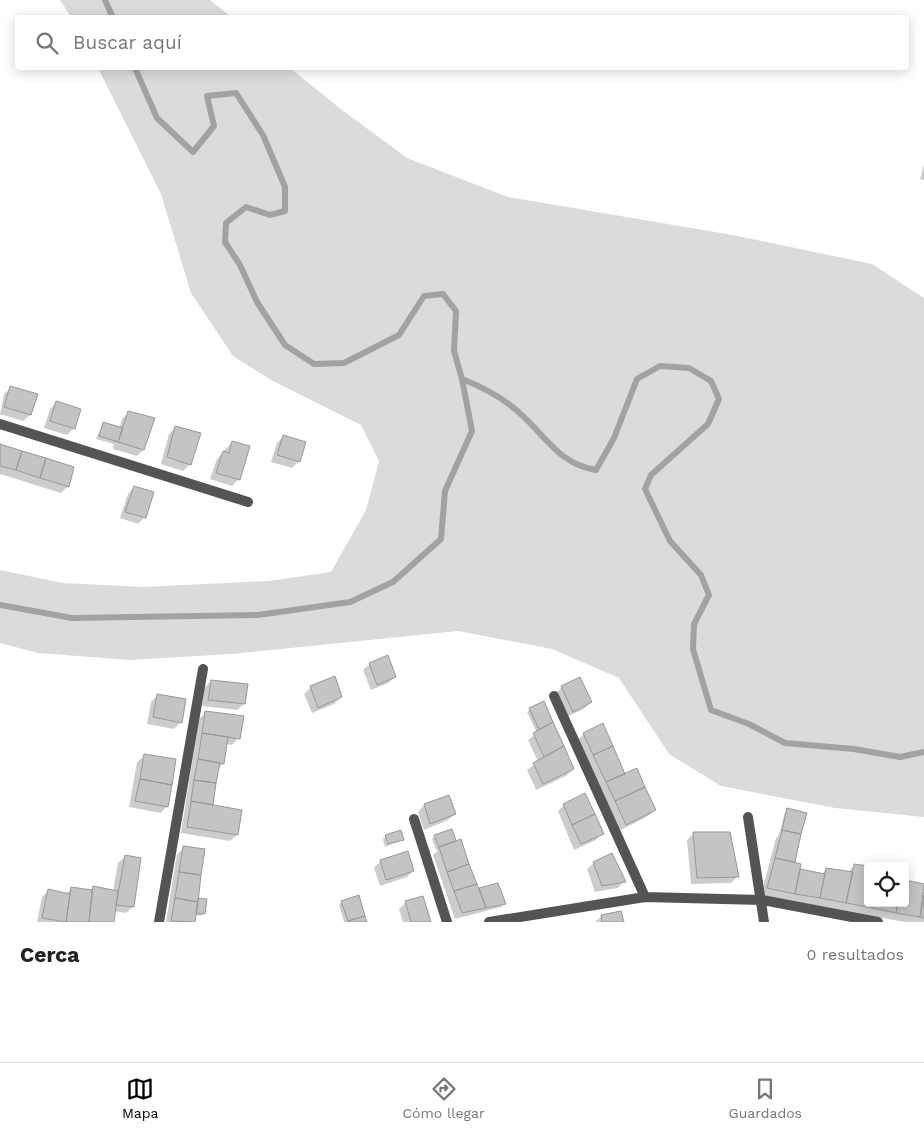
<!DOCTYPE html>
<html lang="es">
<meta charset="utf-8">
<style>
:root{--surface:#fff;--page:#f6f6f6;--text:#222;--muted:#767676;--line:#e0e0e0;--accent:#000}
body{margin:0;font-family:"Work Sans",sans-serif;background:var(--page);color:var(--text)}
.controls{position:absolute;right:15px;bottom:15px;display:grid;overflow:hidden;border-radius:5px;box-shadow:0 2px 12px #0003}
.controls button{width:45px;height:45px;display:grid;place-items:center;padding:0;border:0;border-bottom:1px solid var(--line);background:var(--surface);color:var(--text);font:25px sans-serif}
.list{margin:0;padding:0;list-style:none}
h2{display:flex;justify-content:space-between;align-items:center;height:65px;margin:0;padding:0 20px;font-size:21px}
h2 small{font-size:16px;font-weight:400;color:var(--muted)}
.icon{flex:none;width:28px;height:28px;fill:none;stroke:currentColor;stroke-width:2;stroke-linecap:round;stroke-linejoin:round}
.map{position:relative;flex:none;width:924px;height:922px;overflow:hidden}
.search{position:absolute;background:var(--surface);box-shadow:0 2px 12px #0003;left:15px;right:15px;top:15px;height:55px;display:flex;align-items:center;gap:12px;box-sizing:border-box;padding:0 18px;border-radius:5px;color:var(--muted);font-size:19px}
.sheet{height:140px;background:var(--surface)}
nav{display:flex;justify-content:space-around;align-items:center;box-sizing:border-box;height:70px;border-top:1px solid var(--line);background:var(--surface);font-size:14px;color:var(--muted)}
nav a{display:grid;justify-items:center;gap:2px}
nav .on{color:var(--accent)}
.map>svg:first-child{display:block}
</style>
<div class="map">
<svg width="924" height="922" viewBox="0 0 924 922">
<rect width="100%" height="100%" fill="#fff"/>
<path fill="#dbdbdb" d="M60 0H210L231 17H71Z
M98 68H290L342 110 407 158 508 197 733 235 872 264 924 298V817L835 808 721 786 669 754 619 678 552 649 458 631 231 654 130 660 38 653 0 643V570L63 583 143 587 269 581 331 572 366 510 379 461 361 425 271 380 233 356 191 293 161 194Z"/>
<path fill="#0003" d="M924 164V180L920 179Z
M11 388 30 415 23 421 0 414 4 394Z
M56 403 74 428 67 435 44 428 50 409Z
M129 412 143 450 137 456 113 449 114 444 96 439 103 424 119 429 122 419Z
M176 427 190 464 183 471 161 464 169 434Z
M284 436 299 461 292 468 271 462 277 443Z
M232 442 239 479 232 486 210 479 217 459Z
M0 445 68 486 61 493 0 474Z
M134 487 145 517 138 524 120 518 128 494Z
M370 664 395 677 388 683 371 690 363 670Z
M211 681 244 704 237 710 202 706 204 688Z
M311 687 341 697 334 704 312 713 304 694Z
M562 687 591 702 584 709 566 717 555 694Z
M158 695 181 722 174 729 147 724 151 702Z
M530 709 573 769 566 776 536 790 527 770 538 762 528 740 537 733 527 712Z
M206 712 238 738 232 745 226 744 223 763 218 768 211 806 237 835 230 841 181 833 199 719Z
M584 734 655 810 648 816 619 831 577 740Z
M144 756 167 806 161 813 129 807 137 762Z
M449 796 455 814 448 820 424 830 418 812 424 805Z
M564 805 602 833 596 840 574 850 558 811Z
M788 809 800 834 793 863 798 870 821 875 827 869 848 872 855 865 868 903H905V882L924 886V922H904L761 895 776 838 779 835 785 812Z
M693 834 737 877 731 883 691 884 687 840Z
M386 836 402 840 385 847 383 839Z
M435 836 455 843 461 840 478 889 497 884 504 904 501 907 455 919 433 855 438 850H436L432 839Z
M184 848 197 899 204 913 201 916 194 915 193 922H166L177 854Z
M125 857 133 907 126 913 114 911 113 922H37L42 897 48 891 66 894 71 889 90 891 94 887 113 891 118 863Z
M381 861 413 871 407 877 380 886 374 868Z
M594 863 624 881 618 888 595 892 587 869Z
M342 902 366 922H344L339 905Z
M406 902 429 922H403L399 909Z
M602 916 622 922H595Z"/>
<g fill="none" stroke-linecap="round" stroke-linejoin="round">
<path stroke="#a2a2a2" stroke-width="6" d="M105 0 113 18
M135 68 157 118 193 152 214 126 207 96 236 93 263 135 285 187V211L270 215 246 207 226 223 225 242 240 265 257 302 285 345 314 364 344 363 399 335 424 296 443 294 456 311 454 351 462 379C485 388 506 399 524 417 548 440 561 464 596 470L614 438 637 379 660 366 689 368 711 381 719 399 708 424 651 475 645 489 670 541 701 575 709 595 694 624 693 649 711 710 749 724 785 743 854 749 900 757 924 752
M0 605 72 618 258 615 350 602 393 582 441 539 445 491 472 431 462 379"/>
</g>
<path fill="#c4c4c4" stroke="#989898" d="M10 386 38 394 31 415 4 407Z
M56 401 81 409 75 429 50 421Z
M128 411 155 418 144 450 118 442Z
M103 422 123 428 118 442 99 436Z
M175 426 201 433 191 465 167 457Z
M283 435 306 442 300 462 277 455Z
M232 441 250 446 240 480 216 473 223 451 229 453Z
M0 444 22 451 16 470 0 466Z
M22 451 46 458 40 478 16 470Z
M46 458 74 467 69 487 40 478Z
M134 486 154 492 146 518 125 512Z
M388 655 396 677 377 685 369 663Z
M335 676 342 697 318 708 310 686Z
M580 677 592 702 573 712 561 686Z
M211 680 248 684 245 704 208 700Z
M157 694 186 699 182 723 153 717Z
M544 701 553 722 539 730 529 708Z
M205 711 244 716 240 739 202 733Z
M553 722 564 746 544 757 533 733Z
M603 723 613 746 593 755 583 733Z
M202 733 228 737 224 764 198 759Z
M564 746 574 769 543 784 533 763Z
M613 746 625 774 606 782 593 755Z
M144 754 176 759 172 785 140 779Z
M198 759 220 763 216 783 194 780Z
M637 768 645 787 615 801 606 782Z
M140 779 172 785 168 807 135 801Z
M194 780 216 783 213 805 191 801Z
M645 787 656 810 626 825 615 801Z
M585 793 595 814 572 825 563 804Z
M449 795 456 814 430 824 424 804Z
M191 801 242 810 238 835 187 827Z
M787 808 807 813 801 834 782 830Z
M595 814 604 834 581 844 572 825Z
M452 829 456 841 439 847 434 835Z
M401 830 404 840 388 844 385 835Z
M782 830 801 834 795 862 775 858Z
M693 832H730L739 877 697 878Z
M461 839 469 864 447 872 439 847Z
M183 846 205 849 201 875 179 872Z
M408 851 414 871 386 880 380 860Z
M612 853 626 882 602 886 593 862Z
M125 855 141 858 134 907 116 905Z
M775 858 801 864 795 894 767 888Z
M469 864 477 884 454 891 447 872Z
M854 864 868 866V903H874L873 908 846 903Z
M826 868 853 872 846 903 820 898Z
M800 869 825 874 820 898 795 894Z
M179 872 201 875 198 902 175 898Z
M905 880 924 884 920 917 896 913 898 903H905Z
M498 883 506 904 486 908 479 888Z
M477 884 486 908 462 913 454 891Z
M93 886 118 891 114 922H89Z
M71 887 92 890 89 922H66Z
M48 889 70 894 66 922 42 918Z
M359 895 365 916 348 921 341 901Z
M924 895V918L920 917Z
M423 896 431 922H411L405 901Z
M175 898 198 902 195 922 171 921Z
M198 898 207 899 205 914 196 913Z
M874 903H898L896 913 873 908Z
M621 911 624 922H602L601 915Z
M365 916 367 922H348V921Z"/>
<g fill="none" stroke-linecap="round" stroke-linejoin="round">
<path stroke="#545454" stroke-width="10" d="M0 424 248 502
M554 696 645 897
M748 817 764 922
M414 819 447 922
M159 922 203 669
M489 922 645 897 762 900 878 922"/>
</g>
</svg>
<div class="controls">
<button><svg class="icon" aria-label="locate" viewBox="0 0 24 24"><circle cx="12" cy="12" r="6"/><path d="M12 2v4M12 18v4M2 12h4M18 12h4"/></svg></button>
</div>
<div class="search"><svg class="icon" aria-label="search" viewBox="0 0 24 24"><circle cx="10" cy="10" r="6"/><path d="M15 15l6 6"/></svg>Buscar aquí</div>
</div>
<section class="sheet">
<h2>Cerca<small>0 resultados</small></h2>
<ul class="list">
</ul>
</section>
<nav>
<a class="on"><svg class="icon" aria-label="map" viewBox="0 0 24 24"><path d="M3 6l6-2 6 2 6-2v14l-6 2-6-2-6 2zM9 4v14M15 6v14"/></svg>Mapa</a>
<a><svg class="icon" aria-label="directions" viewBox="0 0 24 24"><path d="M12 3l9 9-9 9-9-9zM9 14v-3h6M13 9l2 2-2 2"/></svg>Cómo llegar</a>
<a><svg class="icon" aria-label="saved" viewBox="0 0 24 24"><path d="M7 4h10v16l-5-4-5 4z"/></svg>Guardados</a>
</nav>
